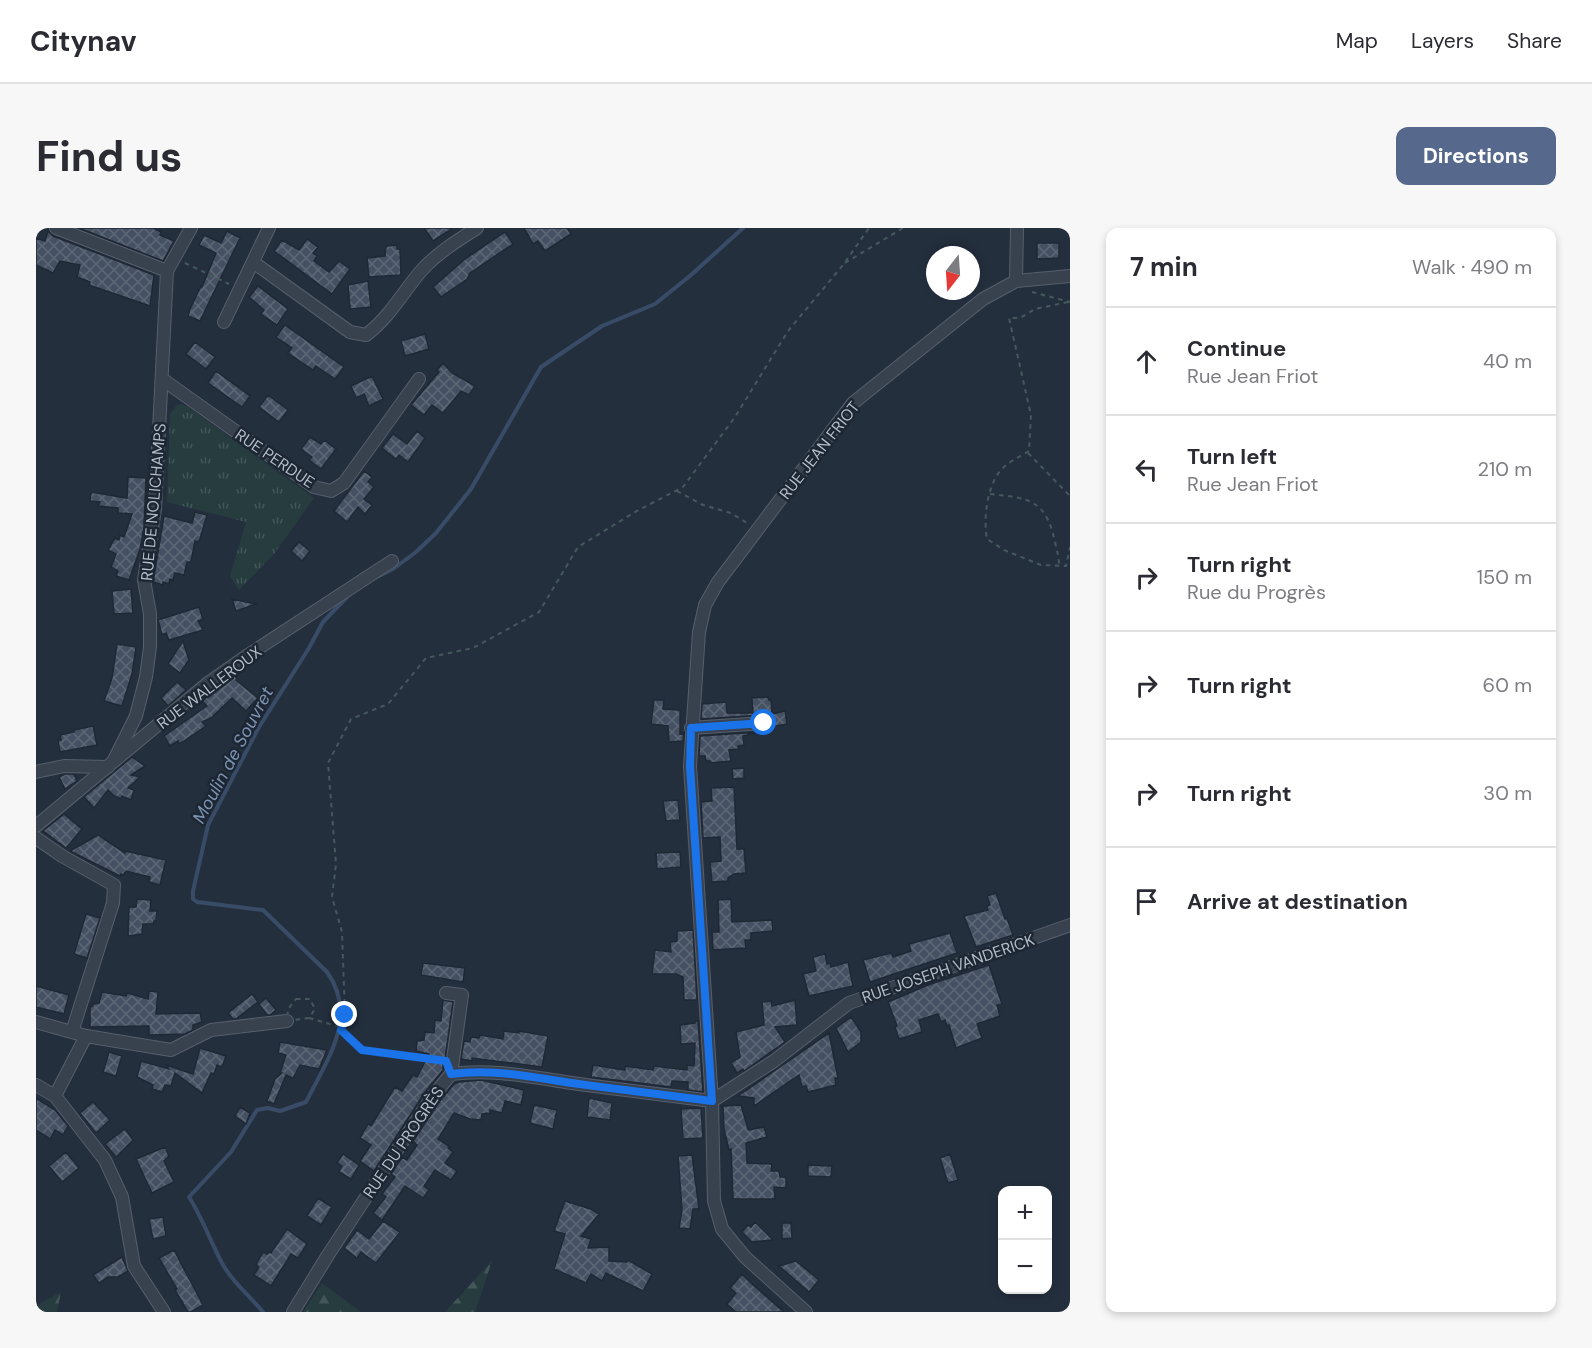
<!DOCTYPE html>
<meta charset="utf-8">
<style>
:root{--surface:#fff;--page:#f7f7f7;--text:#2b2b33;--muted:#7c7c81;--line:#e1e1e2;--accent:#56698c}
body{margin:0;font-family:"DM Sans",sans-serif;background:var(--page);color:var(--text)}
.controls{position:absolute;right:18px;bottom:18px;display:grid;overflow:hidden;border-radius:12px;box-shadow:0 3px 9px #0003}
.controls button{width:54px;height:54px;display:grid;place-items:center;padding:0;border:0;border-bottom:2px solid var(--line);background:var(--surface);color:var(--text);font:30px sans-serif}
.compass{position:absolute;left:890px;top:18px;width:54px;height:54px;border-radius:50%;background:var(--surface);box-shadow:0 3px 9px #0003;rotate:197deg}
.stop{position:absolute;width:18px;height:18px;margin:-14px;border:4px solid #1a73e8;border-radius:50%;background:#fff}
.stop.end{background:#1a73e8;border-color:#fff;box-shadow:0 2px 6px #0008}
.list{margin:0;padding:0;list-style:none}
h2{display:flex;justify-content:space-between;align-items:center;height:78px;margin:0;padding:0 24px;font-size:26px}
h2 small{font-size:20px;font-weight:400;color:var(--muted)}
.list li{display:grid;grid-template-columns:39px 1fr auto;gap:18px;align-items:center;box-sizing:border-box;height:108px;padding:0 24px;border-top:2px solid var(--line)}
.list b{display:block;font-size:22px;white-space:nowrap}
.list p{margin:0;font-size:20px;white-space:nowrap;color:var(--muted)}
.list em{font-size:20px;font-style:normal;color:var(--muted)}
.icon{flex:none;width:33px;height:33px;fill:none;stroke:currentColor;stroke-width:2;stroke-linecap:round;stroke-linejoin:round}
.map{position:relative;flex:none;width:1034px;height:1084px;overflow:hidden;border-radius:12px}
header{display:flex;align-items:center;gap:36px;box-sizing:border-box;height:84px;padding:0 30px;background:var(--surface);border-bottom:2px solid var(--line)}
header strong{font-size:28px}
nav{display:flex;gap:33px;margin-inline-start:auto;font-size:21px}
.intro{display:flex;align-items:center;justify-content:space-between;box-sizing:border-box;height:144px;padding:0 36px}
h1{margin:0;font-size:42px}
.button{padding:15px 27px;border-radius:12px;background:var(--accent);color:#fff;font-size:21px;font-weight:700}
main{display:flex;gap:36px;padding:0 36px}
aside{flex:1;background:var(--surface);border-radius:12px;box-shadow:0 3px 9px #0003}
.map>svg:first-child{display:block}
</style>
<header>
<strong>Citynav</strong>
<nav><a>Map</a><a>Layers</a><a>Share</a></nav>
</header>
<div class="intro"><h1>Find us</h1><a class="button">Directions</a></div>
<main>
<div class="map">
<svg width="1034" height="1084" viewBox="0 0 1034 1084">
<defs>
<pattern id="grass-tufts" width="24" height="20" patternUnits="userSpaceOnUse" patternTransform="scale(1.5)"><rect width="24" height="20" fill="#263c3f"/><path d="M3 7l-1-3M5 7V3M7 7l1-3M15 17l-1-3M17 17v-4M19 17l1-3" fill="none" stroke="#435659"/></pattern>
<pattern id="forest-firs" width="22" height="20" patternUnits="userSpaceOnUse" patternTransform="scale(1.5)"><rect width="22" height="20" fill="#263c3f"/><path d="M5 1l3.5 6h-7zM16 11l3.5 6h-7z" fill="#435659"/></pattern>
<pattern id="building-cross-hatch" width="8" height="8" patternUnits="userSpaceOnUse" patternTransform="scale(1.5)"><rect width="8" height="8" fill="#455162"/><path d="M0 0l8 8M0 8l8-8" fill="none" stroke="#5d6877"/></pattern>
</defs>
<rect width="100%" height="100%" fill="#242f3e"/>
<path fill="url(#grass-tufts)" d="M146 176 152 179 278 270 238 326 203 362 194 348 210 294 131 274 134 186 141 177Z"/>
<path fill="url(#forest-firs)" d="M456 1033 439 1084H409Z
M286 1055 325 1084H267Z
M25 1064 21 1084H0V1078Z"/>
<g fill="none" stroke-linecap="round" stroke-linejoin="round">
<path stroke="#394c67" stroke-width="4" d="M343 348 357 341 380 324 400 305 435 261 505 139 566 98 619 76 655 47 707 0
M227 1084C214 1068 198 1056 187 1037 175 1015 167 991 153 969L195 924 221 882 232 880 244 883 270 874C291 832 323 789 291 744L227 682 161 674 157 671V663L172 597 223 499 273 420 287 394 312 368"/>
</g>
<path fill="url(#building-cross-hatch)" stroke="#1f2835" stroke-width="1.5" d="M43 0H117L125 4 124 7 138 13 127 33Z
M388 0H417L397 13Z
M488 0H531L535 6 509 23 502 13 497 16Z
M12 3 17 8 118 47 114 78 53 57 54 54 41 49 44 37 24 33 17 45 0 37V10L9 13Z
M191 3 204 10 164 93 152 88 154 81 165 58 166 59 180 25 163 17 168 7 185 15Z
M469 4 477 16 434 45 431 51 405 69 397 59 429 31Z
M271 11 282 19 277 25 281 28 278 33 293 44 303 33 314 41 296 66 238 23 246 12 263 22Z
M1001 15H1023V30L1001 31Z
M361 17V21H364L365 47 333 49 331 30 349 28 350 18Z
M332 53 335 79 314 81 312 57Z
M222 58 252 81 241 97 225 86 228 82 213 69Z
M249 97 308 139 299 151 280 138 277 142 252 125 256 120 240 109Z
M389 106 393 121 369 128 365 113Z
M159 114 179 129 170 141 150 126Z
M407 135 416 145 439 158 433 167 425 163 407 185 396 177 388 187 375 177 403 144 401 142Z
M180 143 214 168 206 179 172 155Z
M336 148 347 171 333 178 328 166 320 170 315 158Z
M232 167 252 182 243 194 223 179Z
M381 203 389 210 372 234 363 227 360 231 346 220 357 206 371 216Z
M274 209 285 216 288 212 300 221 285 241 273 232 276 229 265 221Z
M328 243 336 249 332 254 338 259 328 271 336 277 329 286 322 279 311 294 298 283Z
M92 249 110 250 108 300 104 321 93 352 80 348 82 343 75 339 80 326 72 322 79 310 83 312 84 307 88 309 96 286 82 285V280L62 278 64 274 54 273 55 264 91 270Z
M159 284 171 287 163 314 159 313 155 334H151L148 347 139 345 137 352 134 351 133 356 127 354V357L117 354 128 288 156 295Z
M263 314 274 323 266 333 255 323Z
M95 361 97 385 78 386 76 363Z
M196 371 220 376 200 383Z
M163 379 167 391 162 393 167 402 133 412 130 405 126 407 122 392Z
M147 413 153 432 144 445 132 436Z
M81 416 100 419 96 446 86 478 68 473 76 450Z
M198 447 201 450 200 452 222 470 210 483 196 470 175 490 166 494 170 498 148 513 143 516 142 513 134 518 128 508 171 478 166 473Z
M141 454 150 462 132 478 125 470Z
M732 469 733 472 735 471 736 486 749 483 751 496 735 499V491L727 487 665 491 666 476 690 474 691 485H717L716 470Z
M618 472H628L627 481 644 482V506L648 505 647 513 633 514 632 498 615 496Z
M57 498 61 517 24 524 22 512H25L24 507 38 504V502Z
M723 504 707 508 708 517 702 518 703 521 693 522 695 533 674 535V533H670L669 528H663L664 508Z
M96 529 109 538 95 547 104 549 92 560 98 562 95 572 86 568 85 571 77 567 72 562 58 580 48 569Z
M708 540V550L697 551 696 541Z
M29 546H38L41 553 29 561 23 549Z
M698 559 701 621H708L710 645 698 646 692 650V653L676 654 674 634 685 633 684 609 667 610 665 574 676 573 675 560Z
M642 572 644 592 630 593 627 573Z
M28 586 46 601 30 620 7 603Z
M62 607 89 625V623L130 632 124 657 113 654 114 649 90 643 87 647 85 646 84 648 34 623Z
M644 624 645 639 621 641 620 625Z
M960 665 969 691 971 690 977 707 940 719 928 688 952 682 951 678 954 677 951 668Z
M101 671 115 672 114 683H121L120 693H118L117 696H107L106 706 92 708 93 679H100Z
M695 671 696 694 736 692 737 703 715 705V712H709L710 720 677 722 676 704H683L682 672Z
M50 686 64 690 51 730 38 726Z
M657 702 661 772H648L647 749 640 746H616L619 722 635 724 634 714 641 713V703Z
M914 705 921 725 834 754 827 732 855 725 857 729 875 723 873 716Z
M789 726 791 736 794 735 795 739 812 734 817 758 773 768 767 746 780 743 777 729Z
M387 735 429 740 427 754 385 747Z
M953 737 966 776 961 777 964 788 941 796 946 810 920 820 913 797 911 798 909 792 905 794 902 786 883 792 886 804 863 811 859 799 861 798 852 774 892 757Z
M0 758 33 767 28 786 0 779Z
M113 763 122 764 120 786 164 785 166 794 157 797V802L149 806 113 807V798L54 799V779L57 778V776L63 775 66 764 90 768 91 765 112 771Z
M216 766 222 774 200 791H197L192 785Z
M230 770 240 782 234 787H231L223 776Z
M407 772 417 774 409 831H407V842L389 864 338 943 324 933 335 917 324 910 332 896 335 898 359 859 366 863 377 847 381 849 393 826 380 823 381 813 388 812 389 804 398 805 399 792 405 793Z
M759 772 761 797 739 799 749 814 708 843 707 841 701 845 695 835 704 829 700 804 728 797 726 774 735 773 736 778Z
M815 789 825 804V814L812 824 800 800Z
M659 793H662L667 864 652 862V854L636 853 635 859 555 849 557 837 589 842V838L617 842 618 838 651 842V837L658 838 659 815 645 816 644 797 659 795Z
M468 803 483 805V803L512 808 506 839 436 830V833L425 831 428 813 434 814 435 809 443 810 444 807 467 811Z
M793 805 802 850H799L800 857 772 864 770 858 766 859 763 847 718 878V870L702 868Z
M244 814 291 822 283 841 264 837 257 850 250 847 238 876 231 873 239 851 246 845H244L250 827 242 825Z
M164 820 190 828 186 839 181 837 178 846 175 845 166 865 139 845 135 858 129 857 126 864 116 861 117 857 101 849 105 833 133 841 130 837 157 846Z
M73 824 86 828 80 848 67 844Z
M445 852 488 862 485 877 469 873 466 885 454 882V885L446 886 445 892 434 891 418 885 402 911 414 919 412 920 417 924 409 935 421 943 415 952 399 942 388 958 393 962 387 970 369 958 346 992 337 985 350 969 346 966 359 949 355 946 366 929 371 932 381 917 377 913 403 874 418 856 423 854Z
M0 870 19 882 32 898 27 907 19 902 14 911 0 902Z
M553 870 576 875 574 892 551 889Z
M57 874 74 892 60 905 44 885Z
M498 877 521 882 517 901 494 895Z
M705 877 712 901 713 902 728 899 731 909 710 915 711 935 736 936 735 943H743L744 949H750V960L738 959 739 971H697L695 921 693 922 688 901 687 878Z
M204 879 214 885 210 896 199 888Z
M665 880 667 910 647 911 645 881Z
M89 901 97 912 80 929 69 916Z
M129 919 133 928 128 933 138 954 116 965 100 931Z
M30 924 43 940 26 954 13 938Z
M307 926 323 937 315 951 303 944 306 938 301 935Z
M914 926 922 952 912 955 904 930Z
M656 927 663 981H657L654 1001 643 1000 646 982 642 928Z
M772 937 796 938 795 949 772 948Z
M282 970 296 979 285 997 271 988Z
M529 973 555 981 563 986 545 1008 555 1011 552 1020 573 1019V1033L591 1034 592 1032 616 1046 607 1063 570 1045 566 1053 555 1046 550 1055 518 1041 529 1006 518 1003Z
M127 989 130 1008 117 1011 113 991Z
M347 993 364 1004 340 1035 325 1024 321 1030 308 1020 321 1002 333 1011Z
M719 994 737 1012 716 1014 706 1004 712 997 715 999Z
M746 995H755L756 1010 746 1011Z
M251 1001 271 1016 262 1030 255 1026 235 1058 218 1047 223 1039 220 1036 227 1024 231 1026 233 1024 235 1025Z
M138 1022 167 1077 155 1084H152L139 1062 141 1061 123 1030Z
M86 1029 92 1043 82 1049H72L63 1055 57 1047Z
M760 1033 783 1052 773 1064 743 1038Z
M706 1046 715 1055 748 1084H700L691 1076 700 1065 694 1060Z"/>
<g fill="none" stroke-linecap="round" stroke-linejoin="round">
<defs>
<path id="minor" d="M20 0 131 43
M217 34 314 104 330 107C353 90 367 64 385 43 400 26 422 12 441 0
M980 53 981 0
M188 94 233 0
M126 151 278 259 295 263 308 255 383 151
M655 500 728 495
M77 534 100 488 110 449 114 419V386L108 352 119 281 131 43 155 0
M0 544 28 538 72 539
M0 598 172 455 212 427 356 333
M0 610 26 628 78 657 77 675 36 804
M410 765 426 767 415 846
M0 794 50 808 135 822 175 802 251 793
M0 857 19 868 69 932 86 969 98 1038 128 1084
M19 868 50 808
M676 873 738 833 813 775 1034 697
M257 1084 292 1027 396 869 415 846C458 840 500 850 543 856 587 862 631 867 676 873
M770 1084 709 1029 686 1001 678 973 676 873 654 538 663 404 669 377 682 354 817 175 947 71 980 53 1034 48"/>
</defs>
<use href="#minor" stroke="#565f6c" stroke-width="14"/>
<path stroke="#44595c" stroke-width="2" stroke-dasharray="4.5 4.5" stroke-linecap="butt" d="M149 35 193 56
M809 35 867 0
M996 64 1034 74
M1032 74 999 81 984 90H973L995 187 993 223C985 228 976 232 969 238 951 253 947 290 951 311L968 322 1005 337 1030 338 1034 319
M992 225 1034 268
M641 263 667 277 695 285 711 295
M954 266C994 270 1010 272 1019 314 1021 323 1023 329 1023 338
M260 771H274L279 781 273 790 251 793 252 781Z
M273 790 301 798 326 822 406 833
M305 802 309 787 306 704 296 669 300 636 292 535 315 491 352 476 390 430 437 420 503 384 542 319 599 284 647 259 699 189 752 103 807 37 833 0"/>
<use href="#minor" stroke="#38414e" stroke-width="12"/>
</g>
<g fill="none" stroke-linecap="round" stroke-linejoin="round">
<path stroke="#1a73e8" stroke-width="8" d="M309 787 305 802 326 822 410 833 415 846C458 840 500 850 543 856 587 862 631 867 676 873L654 538 655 500 728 495"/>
</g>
<g text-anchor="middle" stroke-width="5" stroke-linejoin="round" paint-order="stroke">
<g font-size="16" fill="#b4bcc9" stroke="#1d2633">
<text transform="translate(783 222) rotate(-52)" y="6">RUE JEAN FRIOT</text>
<text transform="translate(239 230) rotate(34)" y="6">RUE PERDUE</text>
<text transform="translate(117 274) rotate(-85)" y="6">RUE DE NOLICHAMPS</text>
<text transform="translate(173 459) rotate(-37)" y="6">RUE WALLEROUX</text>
<text transform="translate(912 740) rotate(-19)" y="6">RUE JOSEPH VANDERICK</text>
<text transform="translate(367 914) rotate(-56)" y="6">RUE DU PROGRÈS</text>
</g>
<g font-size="18" font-style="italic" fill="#7c92b1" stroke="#1d2633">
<text transform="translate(197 527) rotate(-62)" y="6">Moulin de Souvret</text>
</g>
</g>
</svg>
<div class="controls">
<button>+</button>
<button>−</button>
</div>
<svg class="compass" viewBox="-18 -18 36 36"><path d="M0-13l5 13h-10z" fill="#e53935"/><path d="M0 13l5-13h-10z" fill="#7c7c81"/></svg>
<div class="stop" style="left:728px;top:495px"></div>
<div class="stop end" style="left:309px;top:787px"></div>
</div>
<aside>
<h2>7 min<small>Walk · 490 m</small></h2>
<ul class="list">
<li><svg class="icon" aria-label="ahead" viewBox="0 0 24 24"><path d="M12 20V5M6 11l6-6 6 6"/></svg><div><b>Continue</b><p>Rue Jean Friot</p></div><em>40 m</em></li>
<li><svg class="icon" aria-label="left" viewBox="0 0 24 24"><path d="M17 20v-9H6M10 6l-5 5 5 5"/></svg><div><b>Turn left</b><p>Rue Jean Friot</p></div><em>210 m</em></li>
<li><svg class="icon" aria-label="right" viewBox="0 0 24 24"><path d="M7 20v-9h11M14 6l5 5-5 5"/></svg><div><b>Turn right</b><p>Rue du Progrès</p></div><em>150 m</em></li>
<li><svg class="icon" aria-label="right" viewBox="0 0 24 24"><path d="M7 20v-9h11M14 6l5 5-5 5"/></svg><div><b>Turn right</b></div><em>60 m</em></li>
<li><svg class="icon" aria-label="right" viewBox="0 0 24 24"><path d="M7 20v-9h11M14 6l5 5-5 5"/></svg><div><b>Turn right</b></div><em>30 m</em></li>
<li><svg class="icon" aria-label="arrive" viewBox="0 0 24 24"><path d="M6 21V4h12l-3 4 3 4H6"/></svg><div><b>Arrive at destination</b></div></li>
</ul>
</aside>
</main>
